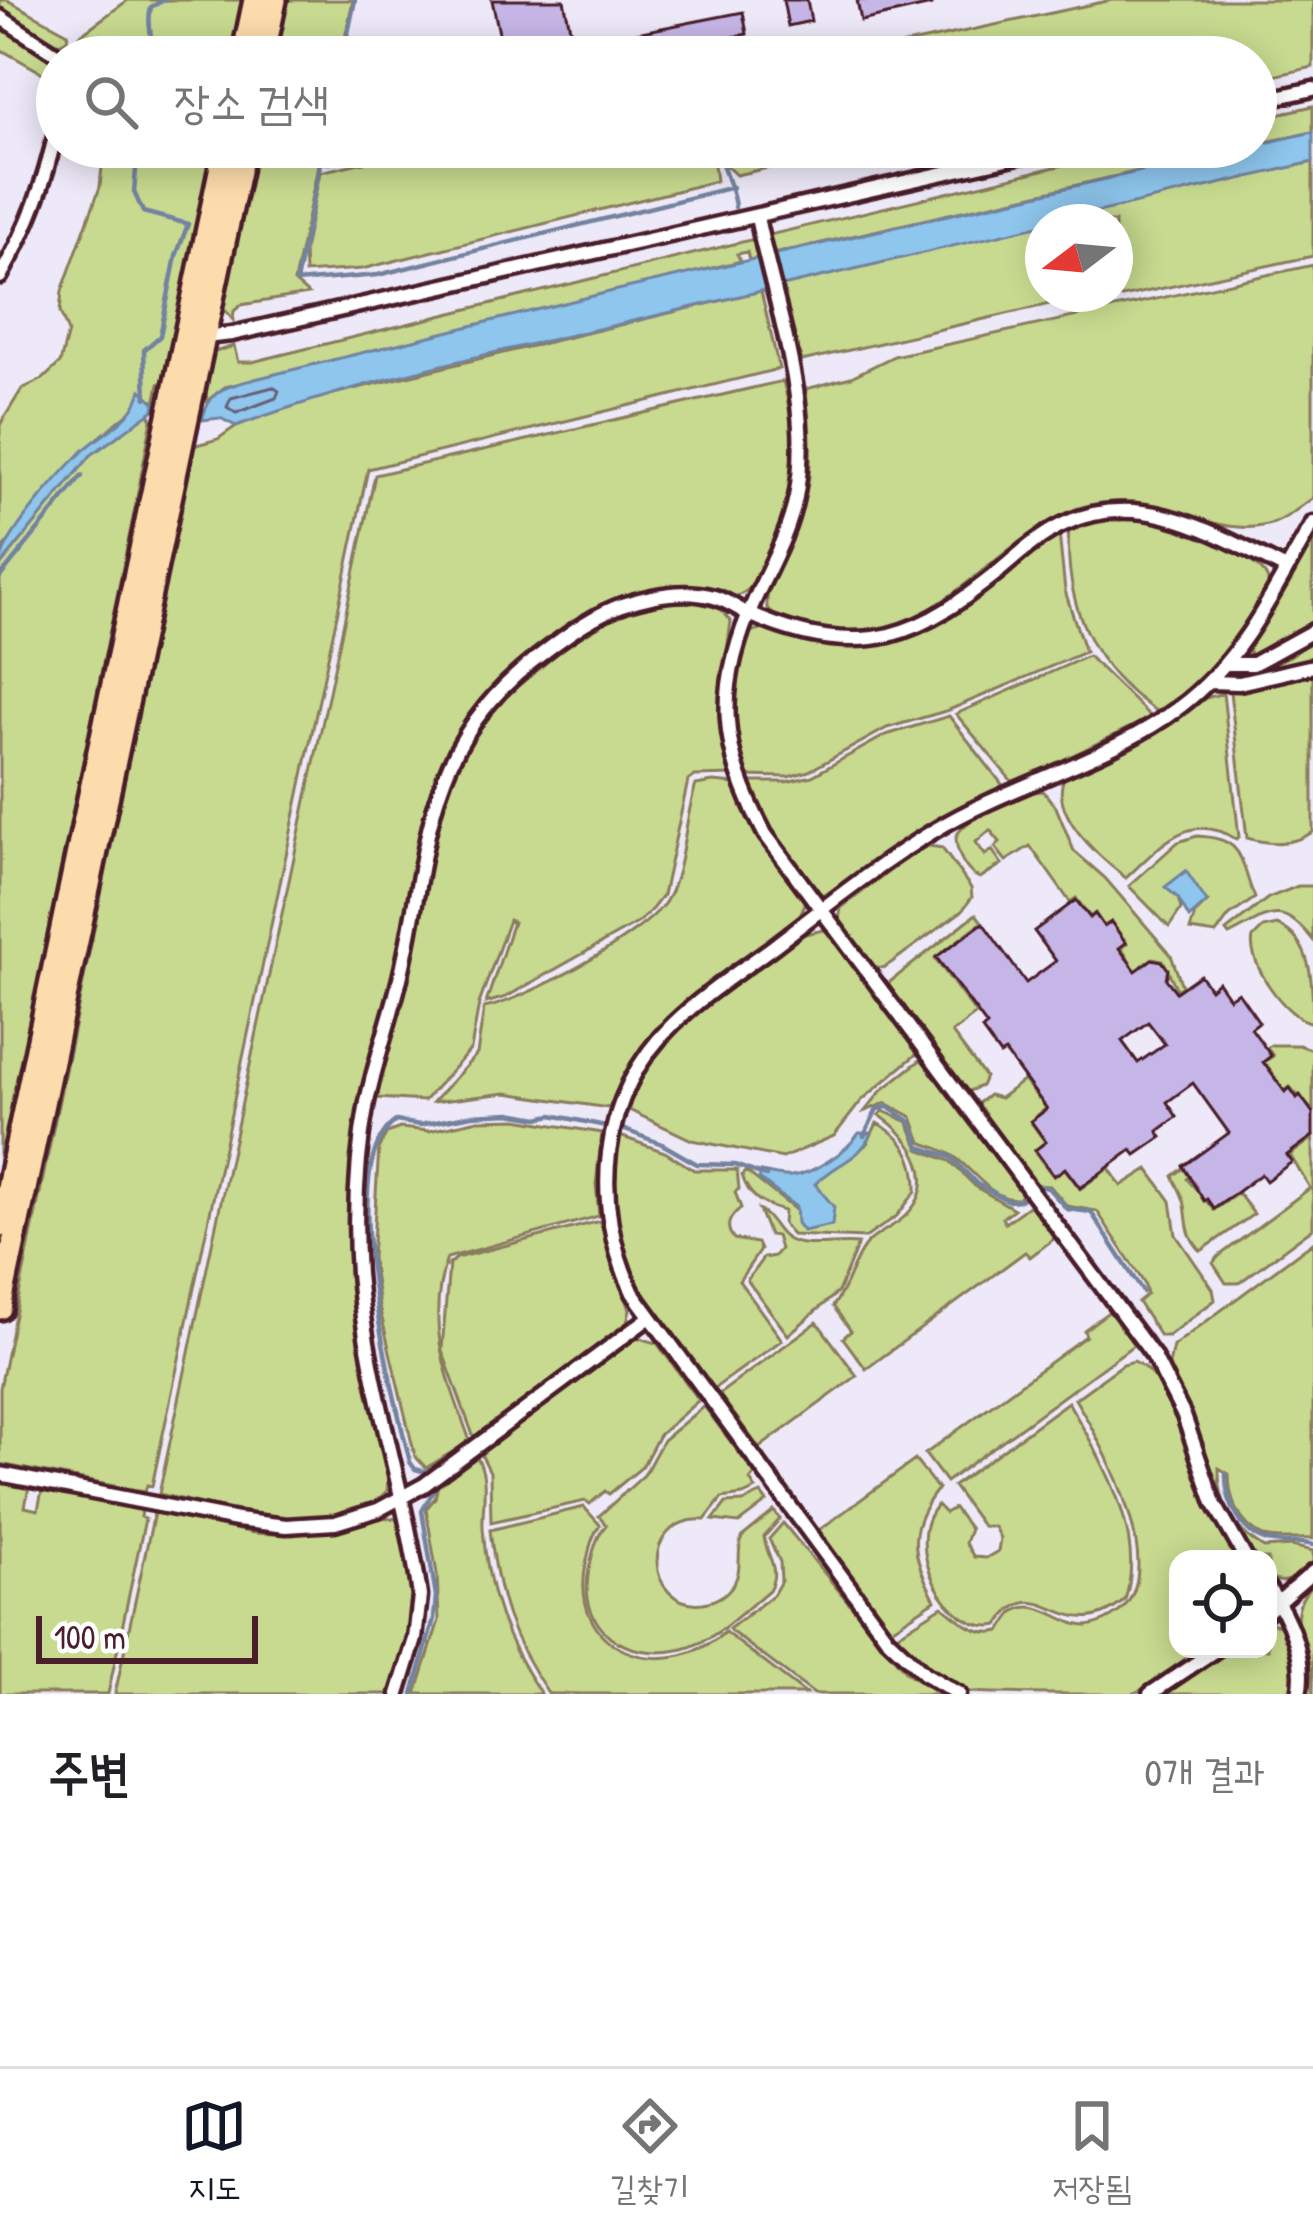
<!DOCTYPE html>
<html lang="ko">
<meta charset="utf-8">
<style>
:root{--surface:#fff;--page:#f6f6f6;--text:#202124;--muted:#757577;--line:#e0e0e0;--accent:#111827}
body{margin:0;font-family:"Patrick Hand","Poor Story",sans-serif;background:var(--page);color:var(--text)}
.controls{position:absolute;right:36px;bottom:36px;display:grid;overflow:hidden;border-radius:24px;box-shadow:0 6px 30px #0003}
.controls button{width:108px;height:108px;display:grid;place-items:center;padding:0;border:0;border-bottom:3px solid var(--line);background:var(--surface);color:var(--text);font:60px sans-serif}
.compass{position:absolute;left:1025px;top:204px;width:108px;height:108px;border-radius:50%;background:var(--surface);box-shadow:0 6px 30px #0003;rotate:254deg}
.scale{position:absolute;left:36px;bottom:30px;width:222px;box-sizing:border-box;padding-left:12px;border:6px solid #4a1f2b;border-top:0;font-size:33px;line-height:42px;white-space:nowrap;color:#4a1f2b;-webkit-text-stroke:9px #fff;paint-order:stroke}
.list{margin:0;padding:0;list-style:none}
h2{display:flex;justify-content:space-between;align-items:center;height:156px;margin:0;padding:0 48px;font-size:51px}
h2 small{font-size:39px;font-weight:400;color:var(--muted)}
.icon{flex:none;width:66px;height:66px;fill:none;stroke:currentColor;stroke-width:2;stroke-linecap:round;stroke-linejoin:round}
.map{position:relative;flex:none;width:1313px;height:1694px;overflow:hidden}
.search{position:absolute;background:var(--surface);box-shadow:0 6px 30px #0003;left:36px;right:36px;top:36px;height:132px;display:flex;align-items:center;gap:30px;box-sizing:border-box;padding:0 42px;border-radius:66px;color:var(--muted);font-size:45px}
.sheet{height:372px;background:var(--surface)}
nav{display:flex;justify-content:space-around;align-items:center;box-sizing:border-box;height:168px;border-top:3px solid var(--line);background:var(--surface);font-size:33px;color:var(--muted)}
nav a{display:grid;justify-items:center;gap:6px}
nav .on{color:var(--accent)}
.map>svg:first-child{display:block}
</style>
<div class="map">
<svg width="1313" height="1694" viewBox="0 0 1313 1694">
<rect width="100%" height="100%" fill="#eee9f8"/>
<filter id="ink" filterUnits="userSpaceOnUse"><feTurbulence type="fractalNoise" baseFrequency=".00833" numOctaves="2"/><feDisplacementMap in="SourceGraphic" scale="24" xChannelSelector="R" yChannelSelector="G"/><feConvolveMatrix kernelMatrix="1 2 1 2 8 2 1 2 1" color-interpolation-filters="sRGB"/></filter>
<g filter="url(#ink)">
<path fill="#c8da8f" stroke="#897c5d" stroke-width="3" d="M0 0H7L68 33 67 40 59 44 0 10Z
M128 0H244L232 57H73L80 35Z
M285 0H353L341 57H273Z
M1112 0H1313V67L1256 80V57H865L864 53Z
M0 23 57 62 55 96 46 75 0 49Z
M1313 106V132L1256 144V119Z
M104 147H212L164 380 159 384 155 403 141 391 136 407 83 451 0 552V425L22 389 43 379 60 363 68 332 60 312 62 291 100 187Z
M254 147H322L294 282 308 294 241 305 234 311 233 320 224 309 223 290Z
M429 147H712L716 181 362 269 305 273 304 251 320 172Z
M723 147H862L736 175 722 162Z
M886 147H967L892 164Z
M1139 147H1244L773 254 769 235Z
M1313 162V256L1080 306 1076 298 802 361 780 286 1043 224V294H1115V222H1052Z
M754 239 758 258 749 260 747 252 737 254 741 261 225 387 207 401 205 386 211 353 234 346 238 362H252Z
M1313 265V498C1301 506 1288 518 1274 523 1211 545 1143 476 1066 513 983 552 921 657 816 630 796 626 779 624 767 608 765 570 797 531 806 493 814 460 809 423 806 389L851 377 894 356Z
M761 291 779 369 368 469 152 1486 147 1485 145 1492 0 1464V1388L193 446 218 439 236 426 304 401Z
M783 381C800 441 796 505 767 560 759 576 754 589 737 596 712 596 689 585 664 588 561 602 472 694 435 786L362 1101 348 1198 350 1283 389 1466 387 1491C338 1544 220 1507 159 1494L375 475Z
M149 413 152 419 133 518 0 1165V566L91 455Z
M1122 515C1148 518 1273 555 1268 585 1262 626 1190 688 1159 713 1092 670 1064 605 1069 527L1094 518Z
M1059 533 1065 591 1085 652 949 710 887 728 809 771 788 777 742 776 728 714 748 633C769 623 789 639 810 644 822 646 836 646 848 645 946 638 984 584 1059 533Z
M1313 536V623L1274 649 1250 655 1248 646Z
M683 600 720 608 731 621 720 705 723 740 732 775 695 776 688 781 663 895 652 909 639 922 506 997 486 1003 513 922 509 920 479 1004 471 1049 424 1101 377 1098 429 845 446 787 460 758 500 701 566 646 624 611Z
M1313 640V660L1277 672 1249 675 1290 656Z
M1088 656 1151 717 1014 784 956 714Z
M1313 673V832C1292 845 1271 845 1247 838L1230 692Z
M1223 693 1239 837 1236 839C1188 809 1160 847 1126 878 1100 858 1045 811 1066 774L1153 732 1196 701Z
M949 716 1005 788 932 824 836 891C828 893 826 896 817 892 794 882 756 806 744 782H786L812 776 886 735Z
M713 782 735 784 761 836 802 893 805 904 799 917C721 975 647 1014 609 1108L506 1093 433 1102 477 1054 484 1008C524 1001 645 935 666 901 684 872 684 819 696 785Z
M1043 791 1056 807 1074 851 1105 878 1171 955 1182 986 1177 990 1163 960 1153 958 1143 965 1142 974 1125 965 1130 961 1121 948 1127 943 1111 922 1104 926 1095 913 1090 917 1076 898 1070 902 1030 846 1006 861 995 847 1000 842 990 830 976 842 985 855 992 850 1002 864 980 878C965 873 956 852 956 836 969 815 1018 792 1043 791Z
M1197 836C1248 838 1239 863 1255 898L1229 916 1216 934 1190 930 1195 914 1207 902 1178 898 1181 909 1169 927 1129 886 1178 842Z
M929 846 942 848 971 888 972 897 962 911 891 963 883 968 867 965 838 925 841 908 917 850Z
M1298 886H1313V940C1279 898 1268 916 1229 935L1226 931 1268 898Z
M976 914 982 922 935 958 976 1014 952 1033 985 1077 981 1086 962 1094 889 995 886 985Z
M1277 925C1313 939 1313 986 1313 1023 1287 1020 1247 963 1253 938L1263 928Z
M824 930 833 935 919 1052 862 1100 834 1136 783 1158 692 1140 627 1109 647 1068 681 1026 800 935Z
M1271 1045H1299L1313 1050V1111L1290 1087 1277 1097 1265 1081 1273 1074 1264 1062 1273 1056 1267 1048Z
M923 1058 1023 1193 1019 1199C992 1201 975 1172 956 1158 945 1149 933 1147 921 1142L912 1117 886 1103 865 1111 882 1090Z
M1024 1080 1038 1098 1050 1090 1057 1100 1030 1121 1045 1142 1034 1151 1053 1176 1065 1169 1080 1189 1109 1168 1121 1186 1148 1169 1171 1201 1176 1235 1213 1289 1215 1300 1168 1336H1160L1138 1302 1147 1294 1144 1283 1097 1211 1067 1206 1050 1186 1032 1185 977 1110V1104L989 1095 1000 1098Z
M883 1111 908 1122 919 1149 950 1161 976 1187 1014 1209 1002 1218 1005 1223 1031 1204 1055 1238 1030 1257 1025 1252 866 1369 843 1338 851 1331 833 1306C848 1287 851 1265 864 1247 874 1234 892 1228 903 1218 943 1183 914 1138 879 1115Z
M517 1119 602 1133 596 1184 599 1216 447 1258C424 1325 448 1379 470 1441L426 1468 415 1456 379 1306 372 1258 379 1147 387 1133 400 1128 429 1131 478 1120Z
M877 1123C905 1137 917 1160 916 1191L897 1216 865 1238 792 1235 783 1224 784 1211C764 1206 748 1197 742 1175L746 1171 798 1212 821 1191 815 1183 867 1144Z
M620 1136 665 1152 694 1170H737L739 1189 735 1192 741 1208C729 1217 724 1227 734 1239L757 1243 760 1250 739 1281 782 1340 712 1390C655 1314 588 1238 620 1136Z
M1313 1138V1228L1239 1283H1226L1213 1263 1219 1256 1310 1188 1290 1155Z
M1184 1168 1189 1176 1187 1179 1214 1210 1238 1193 1254 1214 1201 1251C1186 1235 1188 1225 1185 1205 1183 1194 1177 1186 1173 1176Z
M759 1210C772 1217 775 1232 787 1239 805 1250 838 1241 858 1244L838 1292 788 1335 747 1280 763 1258 774 1256 780 1249 776 1236 769 1235Z
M600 1221 630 1310 627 1323 474 1438 442 1350 449 1264 457 1258Z
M1313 1242V1539C1300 1538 1277 1541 1265 1537 1239 1526 1229 1499 1229 1474L1219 1468C1218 1504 1234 1530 1264 1548L1291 1546 1313 1551V1564C1299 1577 1287 1587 1268 1578V1559H1253L1218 1503 1169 1365 1173 1346Z
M1111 1310 1135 1344 946 1482 925 1454 1086 1336 1084 1330Z
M817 1322 857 1376 759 1448 719 1394Z
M639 1338 657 1343 699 1400 659 1435 642 1467 609 1494 605 1491 590 1504 585 1501 491 1522 490 1472 480 1452 627 1343Z
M1134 1361C1173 1379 1194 1471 1212 1509 1219 1526 1229 1543 1239 1559H1178V1649H1205L1155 1683 1132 1694C1096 1694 1000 1694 971 1692 939 1681 916 1661 895 1636L942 1606C959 1620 977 1637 1000 1631 1006 1624 1009 1614 1017 1610 1039 1598 1064 1626 1087 1626 1097 1625 1105 1621 1113 1616 1176 1579 1103 1444 1075 1399L1123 1364Z
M1068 1402C1101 1458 1147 1534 1125 1600 1064 1653 1039 1563 998 1625 947 1636 901 1544 937 1505L945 1513 954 1508 970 1529 965 1543 974 1557 986 1558 998 1551 1000 1538 994 1527 982 1526 953 1486Z
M704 1406 755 1474 750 1480 756 1489 743 1495 722 1498 705 1520C638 1516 645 1610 703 1603 716 1601 727 1594 734 1583 743 1568 736 1552 742 1537L774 1511 780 1519 764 1537C767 1558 781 1569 769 1590 744 1610 716 1641 683 1649 626 1662 577 1630 589 1569 593 1553 595 1538 606 1525L599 1516 644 1475 663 1440Z
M476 1455C490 1479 482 1501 483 1528 487 1591 506 1643 541 1694H416L439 1620 437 1574 426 1509 435 1498 438 1485Z
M915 1460 938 1489C905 1530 912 1556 935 1600L890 1630 819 1530Z
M0 1482 29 1487 25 1507 38 1510 42 1490 142 1510 141 1517 145 1519 108 1694H0Z
M761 1494 767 1502 739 1523 713 1520 726 1503 743 1502Z
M584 1507 600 1525C592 1535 590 1547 587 1560 565 1653 664 1685 725 1632L806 1694H549C510 1639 498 1596 490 1530Z
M154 1513 254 1533 294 1535 382 1517 396 1519C426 1577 408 1636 392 1694H115Z
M783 1523 906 1672 940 1694H814L732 1632 729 1629 773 1595 781 1581 780 1562 769 1539Z
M1313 1584V1694H1308C1313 1650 1278 1619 1313 1584Z
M1268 1622 1281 1626 1290 1642 1295 1667 1294 1694H1166L1229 1649H1268Z"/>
<path fill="#8ec6ed" stroke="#73839f" stroke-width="3" d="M1313 132V162C1099 211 891 261 676 311 529 346 378 374 236 426L220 418 202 420C210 388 226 387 255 379L609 292Z
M141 390 155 403 154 410 91 455 0 566C0 539 62 472 83 451 104 431 134 420 141 390Z
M1186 871 1207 902 1189 918 1178 898 1165 887Z
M859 1133H871C861 1160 834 1164 815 1184L834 1207 832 1225 803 1231 797 1223 796 1207 759 1179 761 1172C770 1174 782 1177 791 1176 814 1174 847 1151 859 1133Z"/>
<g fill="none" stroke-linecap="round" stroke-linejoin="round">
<path stroke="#656279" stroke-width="3" d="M273 387 279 391 276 398 236 413 227 407 231 398Z"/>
<path stroke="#73839f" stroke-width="4.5" d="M152 57C154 39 146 25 151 7L164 0
M343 57 355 0
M138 147 134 192 143 212 188 224 176 256 160 336 144 350 146 398
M324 147 321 161 329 163 406 147
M720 147C720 171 733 185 735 207
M321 161 296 282 378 275 733 187
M0 577 82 476
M864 1136 877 1109 888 1107 911 1122 920 1147 951 1157 977 1184 1009 1201 1020 1200 1040 1186 1048 1188 1067 1209 1091 1212 1143 1292
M1226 1474C1225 1501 1242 1538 1273 1542 1287 1544 1299 1541 1313 1545
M413 1694 434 1619 436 1596 422 1511 435 1488 427 1472 415 1469 410 1462C395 1398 331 1163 396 1121L420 1125 472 1115 510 1113 539 1118 552 1115 625 1130 662 1144 697 1164 735 1165 766 1176"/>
</g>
<path fill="#c6b6e7" stroke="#4a1f2b" stroke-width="3" fill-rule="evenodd" d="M492 0H564L576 57H504Z
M783 0H807L811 21 788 26Z
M857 0H930L931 5 861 21Z
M743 12 747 34 633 57H609L606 39Z
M1076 900 1090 918 1095 914 1104 927 1111 922 1126 943 1119 948 1136 971 1152 959 1162 961 1168 969 1166 979 1176 992 1200 975 1210 989 1218 982 1229 998 1238 992 1259 1022 1251 1028 1271 1056 1263 1062 1285 1092 1290 1088 1297 1098 1300 1095 1313 1113V1136L1287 1155 1292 1162 1266 1181 1261 1174 1214 1209 1207 1199 1204 1201 1183 1166 1229 1133 1193 1083 1167 1102 1177 1117 1158 1131 1162 1137 1136 1155 1132 1150 1080 1188 1065 1168 1054 1176 1035 1150 1046 1142 1031 1121 1047 1109 1005 1052 1000 1055 982 1030 987 1026 936 957 983 923 1026 983 1056 961 1034 931ZM1148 1022 1165 1044 1138 1063 1122 1041Z"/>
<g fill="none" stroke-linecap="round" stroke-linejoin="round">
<defs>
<path id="street" d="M0 17 61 57
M1256 102 1313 89
M757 217C775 307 814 405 796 497 789 534 770 566 755 599 714 689 720 748 765 834L1153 1355 1184 1416 1214 1503 1246 1559
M0 277C29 226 44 186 57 128
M204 337 232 334 1059 147
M1227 664H1253L1313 631
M1210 682 1239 683 1313 666
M0 1474 237 1520 286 1526 335 1523 378 1510 424 1485 650 1317
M1268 1588C1289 1616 1307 1658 1299 1694
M1268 1611 1313 1572
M398 1694 415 1639 420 1596C405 1488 367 1383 358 1274 354 1217 356 1160 367 1102 376 1058 392 1015 402 970 432 835 422 742 547 650 572 631 596 614 625 604 654 595 684 589 714 597 726 600 736 608 747 613 791 633 841 646 889 635 932 624 964 599 998 572 1018 555 1040 535 1064 524 1142 487 1217 535 1286 569
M959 1694 925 1674 887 1638 633 1293C590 1204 599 1095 673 1024 703 995 740 971 774 946 826 906 880 863 937 829 1012 784 1113 759 1181 706 1244 658 1274 590 1313 523
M1150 1694 1217 1649"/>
<path id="highway" d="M243 57 255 0
M263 57 275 0
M0 1226 225 147
M0 1308 244 147"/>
</defs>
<use href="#street" stroke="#4a1f2b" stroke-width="21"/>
<use href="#highway" stroke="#4a1f2b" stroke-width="30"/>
<use href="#street" stroke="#fff" stroke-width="12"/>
<use href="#highway" stroke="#fcdcac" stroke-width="21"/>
</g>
</g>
</svg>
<div class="controls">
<button><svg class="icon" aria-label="locate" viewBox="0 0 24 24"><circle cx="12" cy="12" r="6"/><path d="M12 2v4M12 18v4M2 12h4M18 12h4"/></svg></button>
</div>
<svg class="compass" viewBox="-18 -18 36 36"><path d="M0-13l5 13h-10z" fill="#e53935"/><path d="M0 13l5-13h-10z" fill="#757577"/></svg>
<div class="scale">100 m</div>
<div class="search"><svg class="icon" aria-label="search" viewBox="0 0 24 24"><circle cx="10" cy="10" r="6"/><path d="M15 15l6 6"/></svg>장소 검색</div>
</div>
<section class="sheet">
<h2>주변<small>0개 결과</small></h2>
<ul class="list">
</ul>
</section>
<nav>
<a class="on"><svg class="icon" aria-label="map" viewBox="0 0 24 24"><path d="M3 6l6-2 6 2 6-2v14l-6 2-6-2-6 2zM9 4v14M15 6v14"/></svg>지도</a>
<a><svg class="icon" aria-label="directions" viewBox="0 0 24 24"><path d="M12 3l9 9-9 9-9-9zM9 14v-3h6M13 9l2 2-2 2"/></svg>길찾기</a>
<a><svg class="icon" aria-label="saved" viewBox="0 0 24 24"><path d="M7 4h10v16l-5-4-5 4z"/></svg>저장됨</a>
</nav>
